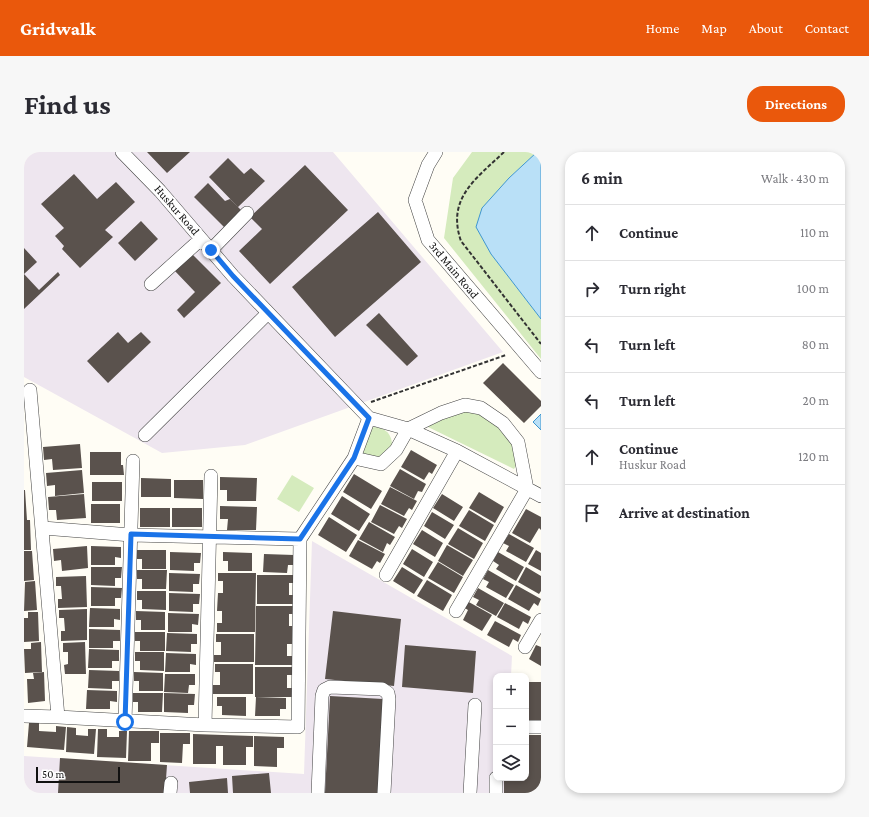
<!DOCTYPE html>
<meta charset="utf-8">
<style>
:root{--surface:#fff;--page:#f7f7f7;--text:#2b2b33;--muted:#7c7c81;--line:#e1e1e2;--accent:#ea580c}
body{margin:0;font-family:"Crimson Pro",serif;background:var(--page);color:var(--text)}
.controls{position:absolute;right:12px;bottom:12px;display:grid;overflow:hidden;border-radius:8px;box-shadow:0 2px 6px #0003}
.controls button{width:36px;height:36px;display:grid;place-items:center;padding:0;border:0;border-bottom:1px solid var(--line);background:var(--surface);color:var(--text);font:20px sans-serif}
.scale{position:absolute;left:12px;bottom:10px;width:84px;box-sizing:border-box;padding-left:4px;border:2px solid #111;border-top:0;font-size:11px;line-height:14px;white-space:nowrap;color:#111;-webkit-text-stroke:3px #fff;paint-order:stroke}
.stop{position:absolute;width:12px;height:12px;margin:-9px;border:3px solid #1a73e8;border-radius:50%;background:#fff}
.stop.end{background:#1a73e8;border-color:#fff;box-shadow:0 1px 4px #0008}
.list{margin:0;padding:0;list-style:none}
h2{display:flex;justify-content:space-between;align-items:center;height:52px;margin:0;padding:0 16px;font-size:17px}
h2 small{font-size:13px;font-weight:400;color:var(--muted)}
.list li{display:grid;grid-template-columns:26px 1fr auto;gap:12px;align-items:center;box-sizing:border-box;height:56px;padding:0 16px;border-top:1px solid var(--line)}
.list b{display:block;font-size:15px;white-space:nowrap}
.list p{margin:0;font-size:13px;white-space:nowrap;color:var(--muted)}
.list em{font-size:13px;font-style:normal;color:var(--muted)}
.icon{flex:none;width:22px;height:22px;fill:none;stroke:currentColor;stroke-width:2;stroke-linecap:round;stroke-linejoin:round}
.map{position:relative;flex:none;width:517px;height:641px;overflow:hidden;border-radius:16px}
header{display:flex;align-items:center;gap:24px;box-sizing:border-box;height:56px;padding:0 20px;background:var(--accent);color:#fff}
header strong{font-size:19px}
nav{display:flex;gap:22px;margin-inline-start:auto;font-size:14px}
.intro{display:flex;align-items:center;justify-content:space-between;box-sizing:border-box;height:96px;padding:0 24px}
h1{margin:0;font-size:28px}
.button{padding:10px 18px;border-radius:16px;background:var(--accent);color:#fff;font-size:14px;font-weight:700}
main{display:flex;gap:24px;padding:0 24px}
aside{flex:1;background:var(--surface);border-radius:16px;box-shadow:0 2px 6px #0003}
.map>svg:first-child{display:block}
</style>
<header>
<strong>Gridwalk</strong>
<nav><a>Home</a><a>Map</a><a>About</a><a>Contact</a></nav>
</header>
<div class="intro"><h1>Find us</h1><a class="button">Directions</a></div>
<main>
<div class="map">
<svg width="517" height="641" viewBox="0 0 517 641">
<rect width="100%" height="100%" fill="#fffdf5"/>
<path fill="#eee6ef" d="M0 0H309L479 200 221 293 138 301 0 225Z
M288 389 488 504 487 524H472V626H480V641H0V604L280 622Z"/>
<path fill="#d5ebbd" d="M448 0H513L485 26 467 102 517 167V207L420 86 429 26Z
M443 257 462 264 488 289 493 312 490 317 402 274Z
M351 275C363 276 369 284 368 296L357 307 341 304 337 299 345 276Z
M268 323 290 336 275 360 253 347Z"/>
<path fill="#b9e0f7" stroke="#3f96cf" d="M513 0H517V167L467 102 452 75 458 56 485 26Z
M517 262V278L509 270Z"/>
<path fill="#5a524d" d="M123 0H166L143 21Z
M204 6 220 22 227 16 241 29 214 55 185 25Z
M281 13 324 58 246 132 215 99 238 77 226 65Z
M50 22 73 47 92 30 111 50 81 78 89 85 56 116 38 97 40 94 31 84 40 76 17 52Z
M184 31 201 49 206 47 219 60 201 76 170 45Z
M354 60 397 110 311 185 268 135Z
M117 69 134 87 111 109 94 91Z
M0 96 13 110 0 122Z
M168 102 197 131 160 166 153 158 171 140 150 118Z
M34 120 36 123 0 157V122L15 138Z
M355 161 394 204 383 214 342 173Z
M94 180 104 191 117 180 127 190 84 231 63 209Z
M479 211 517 249V254L500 271 459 231Z
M56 292 58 316 29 318 28 307 20 308 19 295Z
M387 298 413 313 408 322 405 320 400 328 377 315Z
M66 300H97V313H99L100 323H66Z
M376 317 402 332 398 340 394 339 390 347 366 334Z
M58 318 60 341 31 344V333L23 334 22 321Z
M330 322 358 339 347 357 319 340Z
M196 325 233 326 232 349H203V338H196Z
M117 326 147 327V345H117Z
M150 328H179V347L150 346Z
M68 330H98V349H68Z
M366 335 393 349 388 358 385 356 380 364 357 352Z
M0 338H1L3 368H6L7 398H0Z
M455 340 480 355 471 371 445 356Z
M60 342 62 366 33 368 32 358H25L24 345Z
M418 342 439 355 430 369 409 356Z
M318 344 346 362 335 379 307 362Z
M67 352H96V371H67Z
M356 353 383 367 378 376 375 374 370 382 347 370Z
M196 354 233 355 232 378H203L204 367H196Z
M116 356H146V375H116Z
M148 356H178V375H148Z
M502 357 517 365V378L515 376 506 391 488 381Z
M445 358 470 373 461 389 435 374Z
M408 360 430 373 421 387 400 374Z
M305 365 333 383 322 400 294 383Z
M345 370 371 385 366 393 363 391 359 400 335 387Z
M434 376 459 391 450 407 424 392Z
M398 378 419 391 411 405 389 392Z
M485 382 510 396 502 410 482 399 485 394 479 391Z
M334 388 361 402 356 411 353 409 348 417 325 404Z
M423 393 449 408 439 424 414 409Z
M63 394 64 416 38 419 37 408 30 409 29 397Z
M67 394 97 395V406L91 405V413H67Z
M388 397 409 410 400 425 379 412Z
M113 398H142V417H118V407H113Z
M512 398 517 401V419L504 412Z
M0 399H8L10 428 0 429Z
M146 400 177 401 176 411H170V419L146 418Z
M199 400 228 401V419H204V409H199Z
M474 400 500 415 492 429 472 417 475 413 469 409Z
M240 402 270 403V413H264L263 421 239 420Z
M414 410 439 425 430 441 404 426Z
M67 415H98L97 426H91V434L67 433Z
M378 415 399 428 390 442 369 429Z
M502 415 517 424V439L515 442 494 430Z
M113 418H143L142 437H118V427H113Z
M464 418 490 433 482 446 462 435 465 430 459 427Z
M145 421 176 422 175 432H169V440L145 439Z
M194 421H232L231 480H193V471H198V459H193L194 441H199V429H194Z
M233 423H271V431H265V443H271V452H233Z
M62 424 63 455 34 456V447H38L37 434H32V425Z
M403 428 428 443 419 459 393 444Z
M11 429 13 458 0 459 1 430Z
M492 433 517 447 514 454 510 451 505 459 484 447Z
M67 435 98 436 97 446H91V454H67Z
M454 436 480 451 472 464 452 453 455 448 449 445Z
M113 439H142V458L118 457V448H113Z
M145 441 176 442 175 452H169V460L145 459Z
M443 449 468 463 458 479 439 468 444 458 439 455Z
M481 451 507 465 504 472 499 469 495 477 473 465Z
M232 454H270V462H265V474H270L269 492H263V504H269V513H231Z
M66 456 96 457V468L90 467V475H65Z
M63 457V488L37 489V479H41L40 466H35V458Z
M112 459 141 460V478H117V468H112Z
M309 459 377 467 370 534 301 527Z
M4 460H14L15 489 0 490V466H4Z
M144 461 175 462 174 473 168 472V480H144Z
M471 469 497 483 494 490 489 487 485 495 463 483Z
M65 477 96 478V489H89V496H65Z
M111 480H141V499H116V489H111Z
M143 481 173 482V492H167V500L142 499Z
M192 482H230V510H190V503H197V490H192Z
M17 490 18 520 1 521 0 497H7V491Z
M61 490 62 522H41L40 513 44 512V500H39V491Z
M381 493 452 499 449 541 378 535Z
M512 493 517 495V514L505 507Z
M65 497 95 498V509H88V516H64Z
M111 500H140V519L116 518V509H111Z
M142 501 172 502V513L166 512V520H141Z
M191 512H229V542H189V533H196V520H191Z
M231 515H269V523H263V536H269V545H231Z
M65 518 95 519V529H88V537L64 536Z
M20 520 21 549 4 551 3 527H10L9 521Z
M110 520 139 521V539H115V529H110Z
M141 522H171V533H165L164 541 140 540Z
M502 530H517V569H502Z
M63 538 93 539V550L86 549V557H62Z
M109 541H139L138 560H114V550H109Z
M140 541 171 542 170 553H164V561L140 560Z
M306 544 359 547 355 641H301Z
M193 545H222V564L198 563V554H193Z
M232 545 262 546V557H256V564H231Z
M5 571H15V579L32 580V574L42 575 40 598 3 595Z
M43 575 52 576V583L64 584V577H72L70 602 42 600Z
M74 577H83V585H95V579H103L102 606 73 605Z
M105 579H135V591H127V609H104Z
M136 581H166V592H159L158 611 136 610Z
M169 582 229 584V595H222V613H199V594H192V612H169Z
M502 583H517V641H480V626H502Z
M230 584 260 585V596H253V615L230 614Z
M36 606 143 613 141 641H34Z
M245 621 247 641H209L208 624Z
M203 626 204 641H166L165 630Z"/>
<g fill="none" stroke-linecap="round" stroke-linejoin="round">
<defs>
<path id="minor" d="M98 0 136 39 209 124 345 266 384 277 433 299 517 344
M412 0 404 13 391 48 404 88 517 220
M187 98 223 61
M127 132 177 87
M6 238 34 565
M121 283 244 161
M330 306 357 312 372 298 384 277 417 261 441 253 457 256 479 271 494 290 503 337 432 459
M19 376 107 383 276 387
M362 423 433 299
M501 495 517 468
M0 564 34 565 181 573 274 575 276 387 330 306 345 266
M101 570 109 309
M181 573 187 324
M502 575H517
M146 641 147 631
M294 641 298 544 300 538 306 535 358 537 364 541 365 547 360 641
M446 641 451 553
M472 641V626"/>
</defs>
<use href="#minor" stroke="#444" stroke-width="14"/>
<path stroke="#333" stroke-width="2" stroke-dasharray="4 2" stroke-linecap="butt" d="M480 0C453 26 422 46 437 89L517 192
M347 250 482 203"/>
<use href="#minor" stroke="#fff" stroke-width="13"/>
</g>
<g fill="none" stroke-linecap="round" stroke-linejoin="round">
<path stroke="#1a73e8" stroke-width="5" d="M101 570 107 382 276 387 330 306 345 266 209 124 187 98"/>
</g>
<g text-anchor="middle" stroke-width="4" stroke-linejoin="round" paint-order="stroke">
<g font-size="12" fill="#111" stroke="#fff">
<text transform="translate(153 58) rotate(49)" y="4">Huskur Road</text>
<text transform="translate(430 118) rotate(50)" y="4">3rd Main Road</text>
</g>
</g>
</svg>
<div class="controls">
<button>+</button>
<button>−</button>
<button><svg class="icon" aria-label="layers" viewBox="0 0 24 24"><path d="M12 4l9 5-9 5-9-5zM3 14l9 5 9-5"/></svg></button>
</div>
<div class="scale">50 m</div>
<div class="stop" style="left:101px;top:570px"></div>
<div class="stop end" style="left:187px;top:98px"></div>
</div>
<aside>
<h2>6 min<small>Walk · 430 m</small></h2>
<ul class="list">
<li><svg class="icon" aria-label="ahead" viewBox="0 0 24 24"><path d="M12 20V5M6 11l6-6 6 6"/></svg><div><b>Continue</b></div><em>110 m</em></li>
<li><svg class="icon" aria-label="right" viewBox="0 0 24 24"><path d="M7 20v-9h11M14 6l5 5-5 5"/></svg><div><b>Turn right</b></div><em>100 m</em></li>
<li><svg class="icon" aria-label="left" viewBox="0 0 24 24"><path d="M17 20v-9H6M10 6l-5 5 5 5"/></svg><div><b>Turn left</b></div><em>80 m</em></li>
<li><svg class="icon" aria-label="left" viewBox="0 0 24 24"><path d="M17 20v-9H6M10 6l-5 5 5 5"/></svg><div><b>Turn left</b></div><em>20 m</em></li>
<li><svg class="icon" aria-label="ahead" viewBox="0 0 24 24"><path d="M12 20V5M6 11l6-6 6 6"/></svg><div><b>Continue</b><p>Huskur Road</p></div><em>120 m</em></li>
<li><svg class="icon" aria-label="arrive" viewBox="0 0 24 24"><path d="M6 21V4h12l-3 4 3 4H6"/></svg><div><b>Arrive at destination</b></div></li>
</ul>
</aside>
</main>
